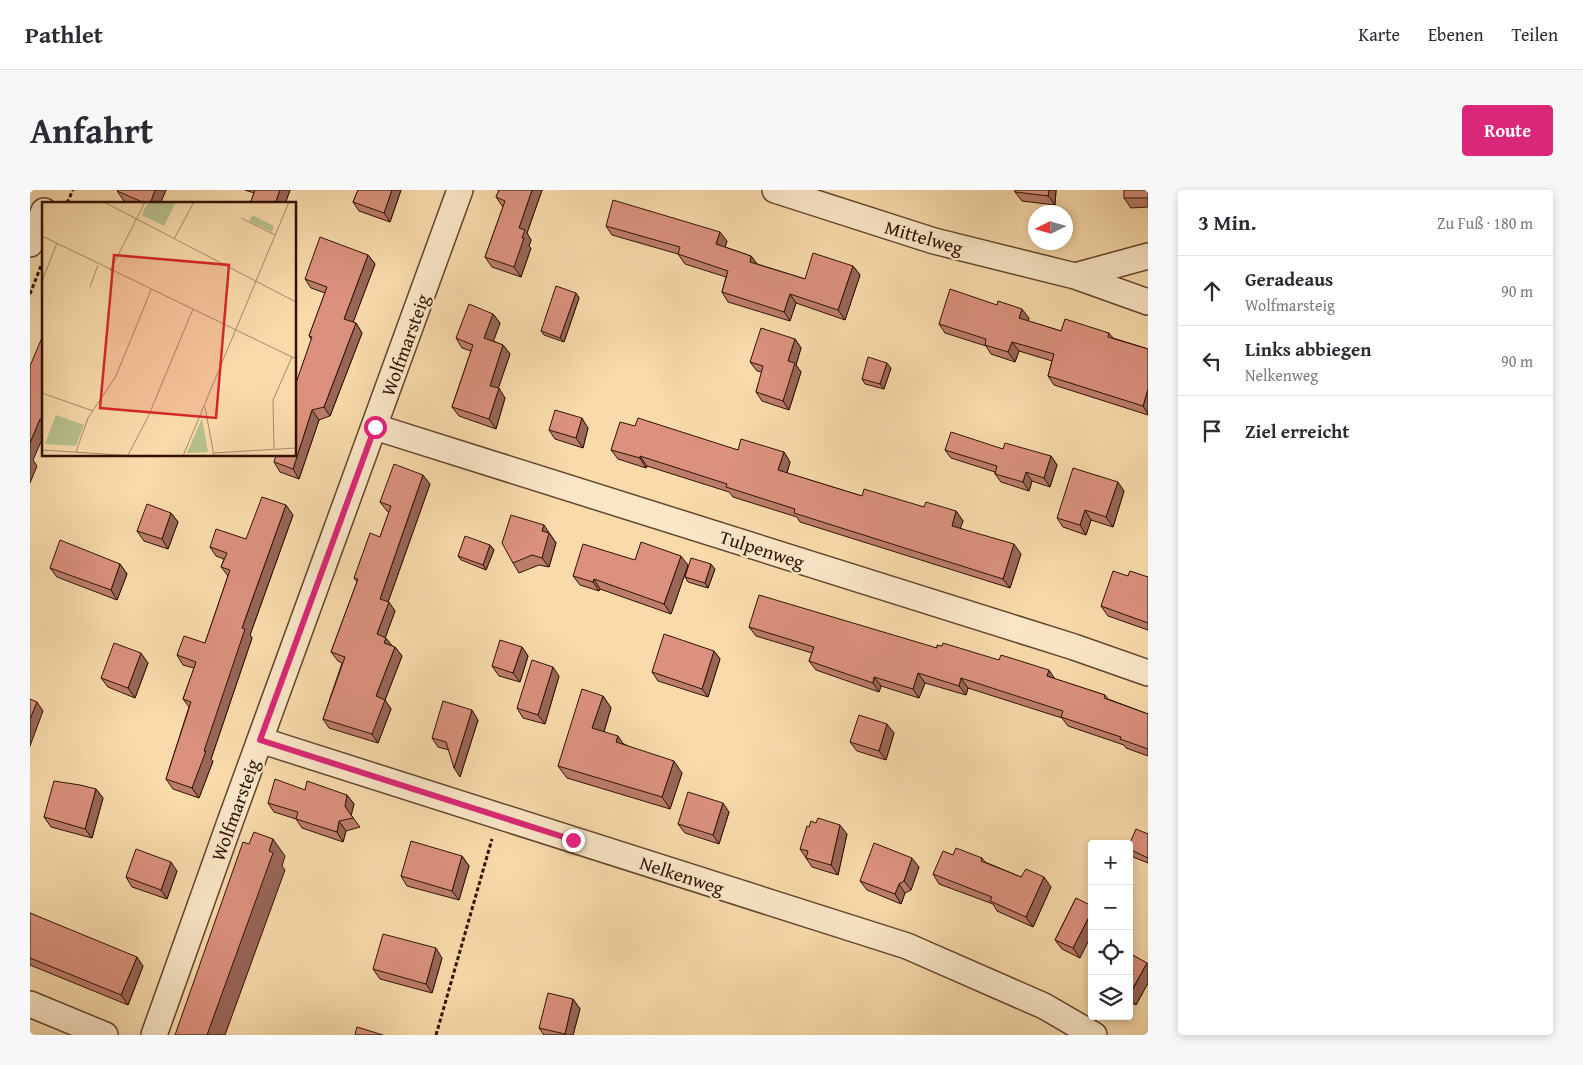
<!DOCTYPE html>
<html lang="de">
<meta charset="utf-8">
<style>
:root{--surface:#fff;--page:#f7f7f7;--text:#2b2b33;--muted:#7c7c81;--line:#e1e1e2;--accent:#db2777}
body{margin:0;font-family:"Gentium Book Plus",serif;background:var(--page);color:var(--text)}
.controls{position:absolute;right:15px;bottom:15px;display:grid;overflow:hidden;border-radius:5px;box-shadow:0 2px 8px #0003}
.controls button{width:45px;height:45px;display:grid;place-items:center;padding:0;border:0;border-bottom:1px solid var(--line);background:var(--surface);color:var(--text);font:25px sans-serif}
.compass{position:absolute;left:998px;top:15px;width:45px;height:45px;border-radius:50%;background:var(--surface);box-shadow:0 2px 8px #0003;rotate:265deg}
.stop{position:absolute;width:15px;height:15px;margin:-11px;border:4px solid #db2777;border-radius:50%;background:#fff}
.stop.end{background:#db2777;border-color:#fff;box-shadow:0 1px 5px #0008}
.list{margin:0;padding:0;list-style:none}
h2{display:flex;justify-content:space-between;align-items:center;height:65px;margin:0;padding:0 20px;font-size:21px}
h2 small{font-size:16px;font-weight:400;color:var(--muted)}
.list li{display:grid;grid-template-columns:32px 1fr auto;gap:15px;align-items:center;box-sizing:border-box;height:70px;padding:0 20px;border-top:1px solid var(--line)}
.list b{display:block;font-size:19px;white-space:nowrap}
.list p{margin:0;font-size:16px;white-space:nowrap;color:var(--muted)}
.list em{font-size:16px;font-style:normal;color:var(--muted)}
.icon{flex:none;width:28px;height:28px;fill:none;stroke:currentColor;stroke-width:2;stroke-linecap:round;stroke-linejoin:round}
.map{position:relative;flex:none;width:1118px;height:845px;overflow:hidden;border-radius:5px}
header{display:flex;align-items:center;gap:30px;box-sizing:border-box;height:70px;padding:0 25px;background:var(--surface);border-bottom:1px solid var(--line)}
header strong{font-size:24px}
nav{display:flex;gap:28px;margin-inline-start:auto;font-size:18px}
.intro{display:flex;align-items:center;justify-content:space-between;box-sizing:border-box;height:120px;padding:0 30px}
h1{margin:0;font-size:35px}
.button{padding:12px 22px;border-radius:5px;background:var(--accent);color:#fff;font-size:18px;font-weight:700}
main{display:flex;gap:30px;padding:0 30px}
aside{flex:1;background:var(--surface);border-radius:5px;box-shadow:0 2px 8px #0003}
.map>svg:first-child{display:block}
</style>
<header>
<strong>Pathlet</strong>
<nav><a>Karte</a><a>Ebenen</a><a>Teilen</a></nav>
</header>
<div class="intro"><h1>Anfahrt</h1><a class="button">Route</a></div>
<main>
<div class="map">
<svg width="1118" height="845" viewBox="0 0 1118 845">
<rect width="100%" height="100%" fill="#f8daab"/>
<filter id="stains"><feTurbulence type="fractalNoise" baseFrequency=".004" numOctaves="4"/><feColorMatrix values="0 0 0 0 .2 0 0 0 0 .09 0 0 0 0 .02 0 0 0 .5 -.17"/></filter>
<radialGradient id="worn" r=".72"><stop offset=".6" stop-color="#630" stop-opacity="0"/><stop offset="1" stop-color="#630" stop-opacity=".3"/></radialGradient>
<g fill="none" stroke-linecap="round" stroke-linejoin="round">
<defs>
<path id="minor" d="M745 0 904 51 1045 86 1118 112
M0 54 14 21
M1045 86 1118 66
M345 237 1044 457 1118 483
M230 550 877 756 1014 816 1064 845
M0 814 75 845
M124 845 200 632 430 0"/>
</defs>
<use href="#minor" stroke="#63442c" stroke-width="28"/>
<path stroke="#311202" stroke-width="3" stroke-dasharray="4 2.5" stroke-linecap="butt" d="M37 13 43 0
M0 104 11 76
M406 845 462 649"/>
<use href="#minor" stroke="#fae7c8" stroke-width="25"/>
</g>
<path fill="#bc7d6c" stroke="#311202" d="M88 0H136L130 14H101L94 11 87 1Z
M215 0H260L255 14H220L224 3Z
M328 0H371L360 32 329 21 323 12Z
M469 0H512L497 43 501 50 499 56 501 58 491 87 462 77 455 67 473 17 466 7Z
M985 0H1026L1025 15 992 11 985 2Z
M1118 0V17L1101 18 1094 8Z
M576 36 697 51 695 57 721 66 727 74 775 89 823 76 830 85 815 130 766 113 760 131 698 112 692 102 696 87 655 74 648 64 582 45Z
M338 65 345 74 323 132 326 133 332 143 300 226 289 230 269 289 250 282 244 272 265 265V196L282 150 279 146 295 103 281 98 275 89Z
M546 103 549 108 534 152 514 145 511 141Z
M463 124 470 133 463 151 473 155 480 164 468 198 475 208 466 239 429 226 422 217 441 161 432 158 426 148Z
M999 128 998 131 1031 141 1079 143 1083 148 1118 159V225L1024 195 1018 186 1022 171 989 161 985 172 961 164 956 156 915 143 909 134Z
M765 149 771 158 766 175 771 182 759 220 732 211 726 202 732 182 727 181 720 172Z
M861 178 854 199 835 194 832 189Z
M605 236 708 260 754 262 760 272 757 283 832 306 894 317 926 321 933 331 930 338 991 364 980 398 770 332 767 327 703 307 699 302 617 276 616 278 588 269 581 260Z
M558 238 553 258 525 249 519 240Z
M973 259 1021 266 1027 275 1020 297 1002 291 999 301 971 292 965 284V282L921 268 915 260Z
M400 294 358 412 365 421 355 448 362 456 365 457 372 466 355 510 361 519 348 553 299 538 293 529 312 473 308 471 301 462 327 392 324 388 350 347 359 322 357 321 350 312Z
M1094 301 1083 337 1061 330 1056 345 1033 337 1027 328Z
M141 323 148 332 138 359 114 351 107 341Z
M263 325 220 445 222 448 181 569 183 571 169 608 143 599 136 589 159 517 153 509 164 478 153 475 147 465 175 453 198 386 191 377 194 369 186 366 180 357 216 349Z
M520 344 526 353 519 377 509 375 489 383 483 373Z
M460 355 464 360 456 380 431 370 428 366Z
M605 370 658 375 641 424 570 399 569 401 550 395 543 386Z
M90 374 97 384 87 410 27 387 20 378Z
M685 379 678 398 658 392 655 387Z
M1098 386 1118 387V440L1078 426 1071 416Z
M719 437 907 458 1025 489 1075 505 1078 509 1118 524V566L1096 558 1094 555 1038 536 1032 528 938 498 936 505 895 493 889 508 851 496 849 502 786 480 779 471 782 463 726 446Z
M492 457 498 466 490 492 469 486 462 476Z
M684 461 690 469 678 507 628 491 622 482Z
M118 473 105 508 78 497 71 488Z
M529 486 515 534 493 528 487 518Z
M573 506 581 518 574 542 594 554 652 583 640 619 537 588 528 576Z
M448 530 430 587 419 560 408 557 402 548Z
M864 543 856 570 827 561 820 552Z
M66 599 73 608 62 648 21 637 14 627Z
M275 600 317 605 324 614 321 625 330 637 316 641 313 652 272 638 266 629 244 622 238 613Z
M699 622 689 654 655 643 648 634Z
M817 644 808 685 782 677 770 659Z
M1118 644V673L1103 667 1099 661V655Z
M923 665 952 668 955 672 991 687 1021 697 1003 737 967 721 963 714 909 694 903 684Z
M432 666 439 676 429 710 377 696 371 686Z
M889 677 881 700 875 703 871 714 837 700 830 691Z
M147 681 137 709 102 697 96 687Z
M1046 708 1050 768 1032 759 1025 750Z
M0 723 113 776 98 815 0 775Z
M1099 763 1118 774V793L1106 815 1099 812Z
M412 768 402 803 350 789 343 779Z
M543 809 550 819 543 845H514L509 838Z"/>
<path fill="#996658" stroke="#311202" d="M125 0H136L130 14H120Z
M250 0H260L255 14H245Z
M362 0H371L360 32 354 23Z
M502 0H512L497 43 501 50 499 56 501 58 491 87 484 77 492 48 489 38Z
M1019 0H1026L1025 15 1018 6Z
M690 42 697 51 693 63 686 54Z
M338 65 345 74 321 138 314 129Z
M721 66 728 75 720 72Z
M823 76 830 85 815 130 808 120Z
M546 103 549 108 534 152 530 148Z
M760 104 766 113 760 131 754 122Z
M992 119 999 128 996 138 989 128Z
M463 124 470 133 461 158 454 148Z
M326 133 332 143 300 226 294 217Z
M765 149 771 158 766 175 771 182 759 220 753 211 758 171Z
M982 152 989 161 985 172 978 162Z
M473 155 480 164 466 205 460 196Z
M857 173 861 178 854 199 850 194Z
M469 198 475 208 466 239 459 229Z
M1118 199V224L1113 216Z
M282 220 289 230 269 289 263 279Z
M552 228 558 238 553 258 546 248Z
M10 229 14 234V245L3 270 7 276 0 293V253Z
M754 262 760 272 755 289 748 280Z
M610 266 617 276 616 278 610 268Z
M1021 266 1027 275 1020 297 1014 288Z
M996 282 1002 291 999 301 993 292Z
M393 285 400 294 356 418 350 409Z
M1088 292 1094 301 1083 337 1076 327Z
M256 315 263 325 220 445 222 448 181 569 183 571 169 608 162 598 212 438Z
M1055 320 1061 330 1056 345 1050 335Z
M926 321 933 331 928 345 922 336Z
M141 323 148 332 138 359 132 349Z
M514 335 526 353 519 377 512 368V341Z
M984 354 991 364 980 398 973 389Z
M460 355 464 360 456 380 453 375Z
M651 366 658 375 641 424 634 414Z
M90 374 97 384 87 410 81 400Z
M681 374 685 379 678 398 675 393Z
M564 389 570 399 569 401 563 392Z
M359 412 365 421 353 454 347 444Z
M356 448 363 457 354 453Z
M365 457 372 466 355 510 361 519 348 553 342 544 346 506Z
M492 457 498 466 490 492 483 483Z
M684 461 690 469 678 507 672 499Z
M111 463 118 473 105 508 98 498Z
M523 477 529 486 515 534 508 525Z
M1019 480 1025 489 1017 486Z
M888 483 895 493 889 508 883 499Z
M844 487 851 496 849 502 843 493Z
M931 488 938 498 936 505 929 496Z
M573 506 581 518 571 551 562 538Z
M7 512 13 521 0 556V529Z
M442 520 448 530 430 587 424 578Z
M857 534 864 543 856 570 849 561Z
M588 546 597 559 586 552Z
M644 571 652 583 640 619 632 607Z
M66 599 73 608 62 648 55 639Z
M317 605 324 614 321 626 315 616Z
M693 613 699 622 689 654 683 645Z
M309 631 316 641 313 652 307 642Z
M810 635 817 644 808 685 801 675Z
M243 649 255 666 252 676 255 680 195 845H177Z
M432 666 439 676 429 710 422 701Z
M882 668 889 677 881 700 874 691Z
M141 672 147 681 137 709 131 700Z
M1014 687 1021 697 1003 737 996 727Z
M869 694 875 703 871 714 865 704Z
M1062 721V744L1050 768 1043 758Z
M406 758 412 768 402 803 396 794Z
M107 767 113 776 98 815 91 805Z
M1117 773 1118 774V793L1106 815 1099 806Z
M543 809 550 819 543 845H535V844Z"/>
<path fill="#db917e" stroke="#311202" d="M88 0H125L120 14H117L87 1Z
M225 0H250L245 14H220Z
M328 0H362L354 23 323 12Z
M469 0H502L489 38 495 40 492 48H494L484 77 455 67 475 11 466 7Z
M985 0H1019L1018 6 985 2Z
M1094 0H1118V8H1094Z
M583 10 690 42 686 54 721 66 720 72 775 89 783 63 823 76 808 120 760 104 754 122 692 102 698 81 648 64 650 57 576 36Z
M290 47 338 65 314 129 326 133 294 217 282 220 263 279 244 272 246 265H265V209L266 207 265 206V196L282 147 279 146 297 97 275 89Z
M526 96 546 103 530 148 511 141Z
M920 99 967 115 968 111 992 119 989 128 1031 141 1035 129 1079 143 1078 147 1118 159V199L1113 216 1018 186 1024 164 982 152 978 162 955 155 956 149 909 134Z
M439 114 463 124 454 148 473 155 460 196 469 198 459 229 422 217 443 155 426 148Z
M731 138 765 149 758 171 765 173 753 211 726 202 733 176 720 172Z
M14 143V230L10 229 0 253V176Z
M838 167 857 173 850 194 832 189Z
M525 220 552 228 546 248 519 240Z
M608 228 708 260 711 249 754 262 748 280 832 306 834 299 894 317 896 312 926 321 922 336 984 354 973 389 764 323 765 319 696 297 697 294 610 266V268L581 260 590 232 605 236Z
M921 242 973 259 975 253 1021 266 1014 288 996 282 993 292 965 284 967 276 915 260Z
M364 274 393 285 350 409 359 412 347 444 356 448 354 453 365 457 346 506 355 510 342 544 293 529 315 467 301 462 328 389 324 388 340 343 350 347 361 316 350 312Z
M1043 278 1088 292 1076 327 1055 320 1050 335 1027 328Z
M232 307 256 315 212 438 215 439 174 561H176L162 598 136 589 161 512 153 509 166 472 147 465 154 446 175 453 200 380 191 377 197 363 180 357 186 339 216 349Z
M117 314 141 323 132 349 107 341Z
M481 325 514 335 512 341 519 343 512 368 502 365 483 373 472 353Z
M435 346 460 355 453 375 428 366Z
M30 350 90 374 81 400 20 378Z
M611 352 651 366 634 414 564 389 563 392 543 386 553 354 605 370Z
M661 368 681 374 675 393 655 387Z
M1083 381 1098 386 1100 381 1118 387V433L1071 416Z
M729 405 907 458V455L912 456 913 453 969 470 971 465 1019 480 1017 486 1075 505 1074 508 1118 524V559L1090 549 1091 547 1031 527 1033 521 931 488 929 496 888 483 883 499 844 487 843 493 779 471 784 457 719 437Z
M634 444 684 461 672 499 622 482Z
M470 450 492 457 483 483 462 476Z
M84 453 111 463 98 498 71 488Z
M502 470 523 477 508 525 487 518Z
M552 499 573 506 562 538 588 546 586 552 644 571 632 607 528 576Z
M0 509 7 512 0 529Z
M413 511 442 520 424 578 416 552 402 548Z
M829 525 857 534 849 561 820 552Z
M245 589 275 600 277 591 317 605 315 616 323 628 309 631 307 642 266 629 268 622 238 613Z
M24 591 50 595 66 599 55 639 14 627Z
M658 602 693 613 683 645 648 634Z
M788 628 810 635 801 675 776 668 778 661 770 659 777 636 779 637 781 631 786 633Z
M1106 639 1118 644V668L1099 659V655Z
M224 642 243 649 239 661 243 663 177 845H145L213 652 219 654Z
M381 651 432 666 422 701 371 686Z
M844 653 882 668 874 691 869 694 865 704 830 691Z
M926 658 952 668 951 671 991 687 996 679 1014 687 996 727 960 711 962 707 903 684 913 661 923 665Z
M106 659 141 672 131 700 96 687Z
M1046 708 1062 716V721L1043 758 1025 750Z
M0 723 107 767 91 805 0 768Z
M353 744 406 758 396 794 343 779Z
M1099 763 1117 773 1099 805Z
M518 803 543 809 535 844 509 838Z
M327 837 353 845H325Z"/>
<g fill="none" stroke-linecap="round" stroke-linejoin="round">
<path stroke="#db2777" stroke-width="6" d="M345 237 230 550 543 650"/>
</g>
<g text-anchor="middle" stroke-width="4.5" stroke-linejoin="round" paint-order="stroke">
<g font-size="19" fill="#311202" stroke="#fae7c8">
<text transform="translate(894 47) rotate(16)" y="7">Mittelweg</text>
<text transform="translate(375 155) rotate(-70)" y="7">Wolfmarsteig</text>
<text transform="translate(732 359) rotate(18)" y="7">Tulpenweg</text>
<text transform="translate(205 620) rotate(-70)" y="7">Wolfmarsteig</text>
<text transform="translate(652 685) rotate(18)" y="7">Nelkenweg</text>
</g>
</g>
<g transform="translate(12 12)">
<rect width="254" height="254" fill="#f8daab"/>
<path d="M106 0H134L122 24 100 13Z" fill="#b7c18e"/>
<path d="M210 13 232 24 230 30 207 19ZM14 213 42 223 34 244 3 242ZM160 216 166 250 145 251Z" fill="#b7c18e"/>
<path fill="none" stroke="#a88a67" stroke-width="1" d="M62 0 254 100M199 16 233 33M0 34 254 157M132 37 152 0M68 69 103 0M0 79 15 41M48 85 56 63M0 191 51 209M163 205 172 254M232 247 231 198 250 155M0 248 93 254M34 250 46 216 74 174 109 88M172 251 254 246M86 253 106 215 151 107M141 254 247 0"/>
<path fill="#d62828" fill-opacity="0.15" stroke="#d62828" stroke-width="2.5" d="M72 53 187 63 174 216 58 206Z"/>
<rect width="254" height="254" fill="none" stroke="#311202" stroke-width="2.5"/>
</g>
<rect width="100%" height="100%" filter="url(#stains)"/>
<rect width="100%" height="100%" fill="url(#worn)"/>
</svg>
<div class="controls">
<button>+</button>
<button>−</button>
<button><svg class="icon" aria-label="locate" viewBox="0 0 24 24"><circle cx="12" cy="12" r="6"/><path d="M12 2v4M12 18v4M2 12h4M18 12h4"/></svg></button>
<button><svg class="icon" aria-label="layers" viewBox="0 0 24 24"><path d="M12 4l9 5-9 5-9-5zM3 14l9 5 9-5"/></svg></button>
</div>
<svg class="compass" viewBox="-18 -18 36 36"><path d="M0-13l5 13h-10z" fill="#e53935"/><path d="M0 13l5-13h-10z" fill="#7c7c81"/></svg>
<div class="stop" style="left:345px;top:237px"></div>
<div class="stop end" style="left:543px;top:650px"></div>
</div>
<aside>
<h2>3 Min.<small>Zu Fuß · 180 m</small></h2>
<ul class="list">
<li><svg class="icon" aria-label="ahead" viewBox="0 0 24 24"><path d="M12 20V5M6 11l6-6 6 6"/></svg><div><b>Geradeaus</b><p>Wolfmarsteig</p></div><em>90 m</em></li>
<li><svg class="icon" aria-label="left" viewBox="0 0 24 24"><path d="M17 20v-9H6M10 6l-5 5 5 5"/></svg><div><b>Links abbiegen</b><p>Nelkenweg</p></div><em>90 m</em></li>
<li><svg class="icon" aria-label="arrive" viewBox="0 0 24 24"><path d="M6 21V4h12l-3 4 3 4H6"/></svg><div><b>Ziel erreicht</b></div></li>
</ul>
</aside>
</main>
